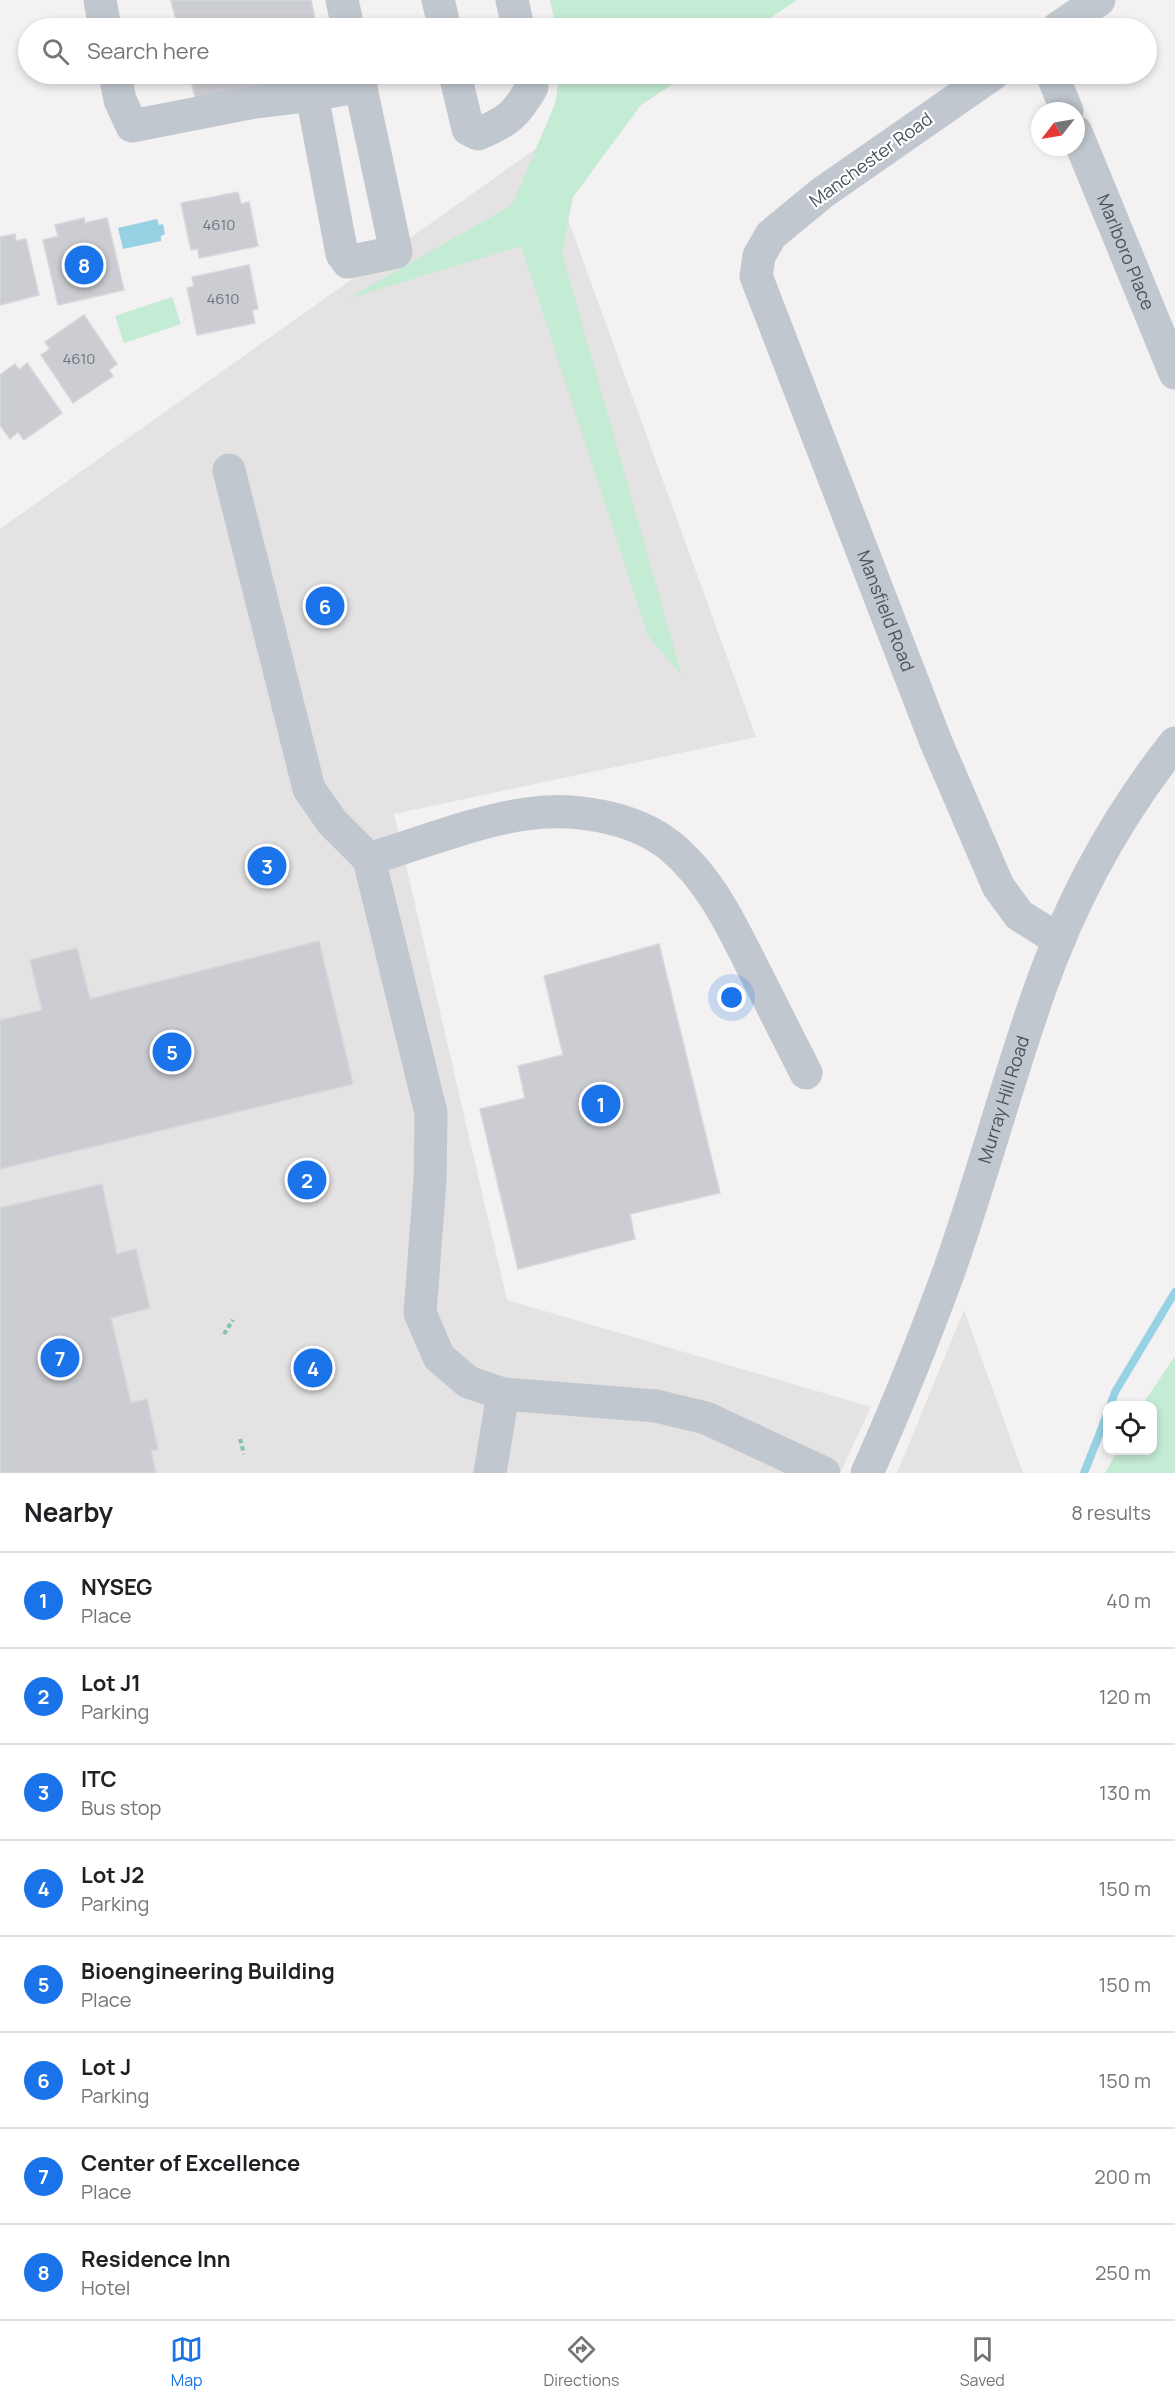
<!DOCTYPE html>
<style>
:root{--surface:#fff;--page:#f2f2f2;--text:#202124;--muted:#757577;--line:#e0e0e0;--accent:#1a73e8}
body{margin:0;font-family:Manrope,sans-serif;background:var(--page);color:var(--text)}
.controls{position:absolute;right:18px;bottom:18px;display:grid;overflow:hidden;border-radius:12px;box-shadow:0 3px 9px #0003}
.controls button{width:54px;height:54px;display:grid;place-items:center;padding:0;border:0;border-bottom:2px solid var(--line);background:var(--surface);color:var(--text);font:30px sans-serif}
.compass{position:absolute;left:1031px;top:102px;width:54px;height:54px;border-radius:50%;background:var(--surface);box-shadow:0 3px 9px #0003;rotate:239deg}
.you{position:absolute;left:732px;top:998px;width:21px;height:21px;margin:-15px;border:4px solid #fff;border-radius:50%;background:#1a73e8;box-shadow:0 0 0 9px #1a73e833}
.badge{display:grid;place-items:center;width:39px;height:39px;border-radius:50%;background:var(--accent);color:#fff;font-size:20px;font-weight:700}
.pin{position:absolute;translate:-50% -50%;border:3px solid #fff;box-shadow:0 2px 6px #0006}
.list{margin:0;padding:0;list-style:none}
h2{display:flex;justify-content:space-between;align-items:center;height:78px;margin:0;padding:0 24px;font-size:26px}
h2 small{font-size:20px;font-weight:400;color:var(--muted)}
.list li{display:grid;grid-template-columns:39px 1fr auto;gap:18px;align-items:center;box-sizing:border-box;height:96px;padding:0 24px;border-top:2px solid var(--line)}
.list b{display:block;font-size:22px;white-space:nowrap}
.list p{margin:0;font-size:20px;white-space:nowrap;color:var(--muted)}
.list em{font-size:20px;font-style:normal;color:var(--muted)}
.icon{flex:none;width:33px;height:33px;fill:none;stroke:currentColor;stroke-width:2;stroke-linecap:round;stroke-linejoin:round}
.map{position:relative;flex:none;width:1175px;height:1473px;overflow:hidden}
.search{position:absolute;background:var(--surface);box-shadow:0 3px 9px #0003;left:18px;right:18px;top:18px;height:66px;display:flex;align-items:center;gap:15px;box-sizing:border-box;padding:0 21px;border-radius:33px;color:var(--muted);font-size:22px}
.sheet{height:846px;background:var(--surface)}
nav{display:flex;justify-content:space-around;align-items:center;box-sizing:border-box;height:84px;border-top:2px solid var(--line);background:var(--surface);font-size:16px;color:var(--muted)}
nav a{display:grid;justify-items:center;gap:3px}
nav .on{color:var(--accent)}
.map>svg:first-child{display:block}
</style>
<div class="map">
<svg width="1175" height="1473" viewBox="0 0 1175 1473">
<rect width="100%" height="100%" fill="#f3f1f1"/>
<path fill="#e4e2e2" d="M541 145 756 737 394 814 507 1300 871 1407 840 1473H0V529Z
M964 1310 1023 1473H897Z"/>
<path fill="#c4ebd4" d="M550 0H797L755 28H556Z
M560 74H688L641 105 573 197 562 253 682 676 648 636 521 246 347 299 512 205 555 104Z
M172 297 181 324 124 343 115 316Z
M1175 1356V1473H1105L1117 1451 1152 1450V1406L1142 1405Z"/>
<path fill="#96d2e4" d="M157 219 159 225 163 224 165 234 161 236V241L123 249 118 228Z"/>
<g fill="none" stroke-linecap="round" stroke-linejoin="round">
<path stroke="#96d2e4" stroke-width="8" d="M1110 1406 1115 1392 1175 1292
M1084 1473 1108 1412"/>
</g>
<path fill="#cbcdd2" stroke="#d5d7db" stroke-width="1.5" d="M171 0H311L317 28H178Z
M189 74H310L196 100Z
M238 192 241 204 249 202 258 246 199 258 198 249 191 250 181 203Z
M84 218 85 223 107 218 124 290 58 305 43 240 58 236 55 225Z
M15 234 16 241 26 239 39 295 0 305V237Z
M249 265 258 309 252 310 255 323 197 335 187 288 194 286 192 277Z
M84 315 117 364 109 370 113 376 73 403 41 355 50 349 45 342Z
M27 363 62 413 24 440 18 432 10 439 0 425V375L15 364 19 370Z
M319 941 353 1084 0 1169V1020L42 1010 30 960 77 948 90 999Z
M659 944 720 1193 630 1214 635 1239 518 1269 480 1109 525 1098 518 1066 563 1055 544 976Z
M102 1184 117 1254 136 1249 150 1308 111 1318 131 1403 147 1399 158 1449 151 1451 156 1473H0V1208Z"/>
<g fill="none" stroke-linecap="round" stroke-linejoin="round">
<path stroke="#7fc6a5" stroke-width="4" stroke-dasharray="4.5 3" stroke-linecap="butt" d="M224 1334 233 1320
M240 1439 244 1454"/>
<g stroke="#c0c7ce" stroke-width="33">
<path d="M100 0 105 28"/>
<path d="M342 0 348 28"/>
<path d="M438 0 445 28"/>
<path d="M512 0 518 28"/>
<path d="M1058 28 1099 0"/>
<path d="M115 74 120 100 132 126 255 102 312 95 361 86"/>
<path d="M455 74 468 129 478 134C507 122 516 115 532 87L529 74"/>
<path id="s1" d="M993 74 822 193 771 235 759 256 756 276 936 742 998 886 1019 915 1059 940"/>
<path d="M1052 74 1067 111"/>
<path d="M312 95 342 254 348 262 396 252 358 74"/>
<path id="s2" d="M1076 132 1175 373"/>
<path d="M229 470 309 789 332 822 369 859 431 1113 430 1181 420 1313 439 1357 468 1382 503 1394 656 1406 706 1418 824 1473"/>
<path d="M369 859C418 844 476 821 526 814 571 807 632 816 669 845 710 878 732 926 755 972 772 1006 789 1040 806 1073"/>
<path d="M490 1473 503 1394"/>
<path id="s3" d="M867 1473C897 1407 924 1339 949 1271 982 1178 1007 1082 1040 989 1071 901 1117 816 1175 743"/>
</g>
</g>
<g text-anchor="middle" stroke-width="4.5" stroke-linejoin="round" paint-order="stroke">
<g font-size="15" fill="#6a727a">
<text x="219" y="230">4610</text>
<text x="223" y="304">4610</text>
<text x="79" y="364">4610</text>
</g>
<g font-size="18" fill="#4a535c" stroke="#fff">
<text transform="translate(871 160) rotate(-36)" y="6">Manchester Road</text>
<text dy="6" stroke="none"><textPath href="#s2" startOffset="130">Marlboro Place</textPath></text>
<text dy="6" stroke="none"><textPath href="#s1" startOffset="678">Mansfield Road</textPath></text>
<text dy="6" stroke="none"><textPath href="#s3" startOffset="398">Murray Hill Road</textPath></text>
</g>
</g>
</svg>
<div class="controls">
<button><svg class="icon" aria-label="locate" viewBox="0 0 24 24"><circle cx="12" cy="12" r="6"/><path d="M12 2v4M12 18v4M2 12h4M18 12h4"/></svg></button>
</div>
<svg class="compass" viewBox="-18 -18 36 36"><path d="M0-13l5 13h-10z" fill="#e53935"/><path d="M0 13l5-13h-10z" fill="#757577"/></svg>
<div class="you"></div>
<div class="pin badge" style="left:601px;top:1104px">1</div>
<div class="pin badge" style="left:307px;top:1180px">2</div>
<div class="pin badge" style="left:267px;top:866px">3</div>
<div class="pin badge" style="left:313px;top:1368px">4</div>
<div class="pin badge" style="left:172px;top:1052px">5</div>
<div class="pin badge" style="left:325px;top:606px">6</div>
<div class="pin badge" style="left:60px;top:1358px">7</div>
<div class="pin badge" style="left:84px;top:265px">8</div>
<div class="search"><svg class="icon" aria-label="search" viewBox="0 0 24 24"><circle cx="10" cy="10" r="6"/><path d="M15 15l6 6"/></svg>Search here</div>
</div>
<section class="sheet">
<h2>Nearby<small>8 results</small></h2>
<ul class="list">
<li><span class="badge">1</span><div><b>NYSEG</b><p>Place</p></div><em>40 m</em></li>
<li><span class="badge">2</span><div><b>Lot J1</b><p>Parking</p></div><em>120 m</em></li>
<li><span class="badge">3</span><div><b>ITC</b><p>Bus stop</p></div><em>130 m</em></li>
<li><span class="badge">4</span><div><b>Lot J2</b><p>Parking</p></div><em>150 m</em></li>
<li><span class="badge">5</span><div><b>Bioengineering Building</b><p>Place</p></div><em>150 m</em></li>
<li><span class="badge">6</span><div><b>Lot J</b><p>Parking</p></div><em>150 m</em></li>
<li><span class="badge">7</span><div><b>Center of Excellence</b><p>Place</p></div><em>200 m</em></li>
<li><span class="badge">8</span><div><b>Residence Inn</b><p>Hotel</p></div><em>250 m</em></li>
</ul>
</section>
<nav>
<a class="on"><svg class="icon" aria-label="map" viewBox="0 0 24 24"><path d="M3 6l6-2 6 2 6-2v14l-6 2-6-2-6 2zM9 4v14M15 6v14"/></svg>Map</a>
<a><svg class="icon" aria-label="directions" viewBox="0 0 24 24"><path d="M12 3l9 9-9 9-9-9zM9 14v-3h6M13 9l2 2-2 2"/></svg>Directions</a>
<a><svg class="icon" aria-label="saved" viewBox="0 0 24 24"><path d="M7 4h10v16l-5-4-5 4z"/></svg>Saved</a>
</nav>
